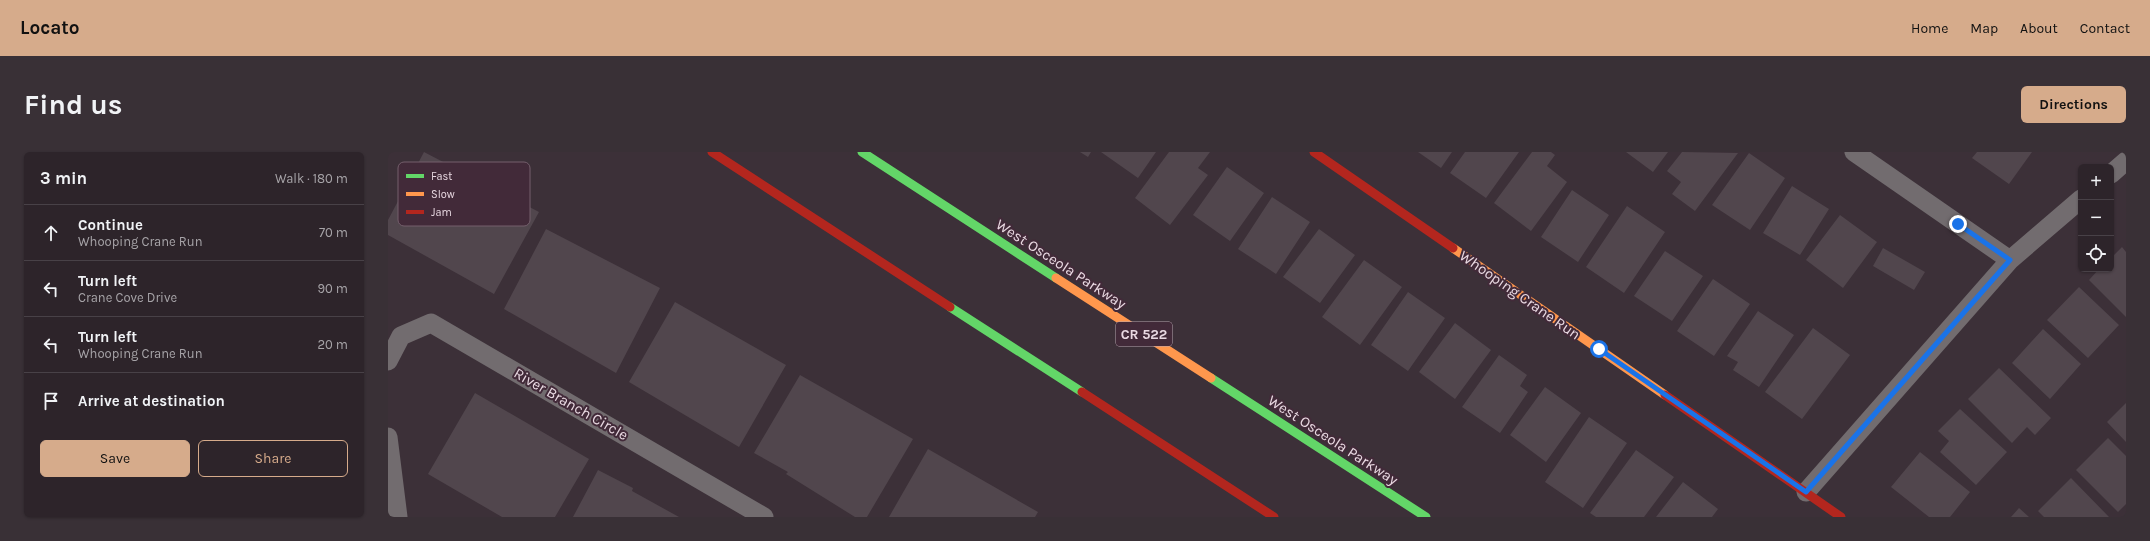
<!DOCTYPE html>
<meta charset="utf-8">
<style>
:root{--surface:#2d242a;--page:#393036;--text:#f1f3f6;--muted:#a7a4a8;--line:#484147;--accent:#d6ab8b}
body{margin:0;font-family:Karla,sans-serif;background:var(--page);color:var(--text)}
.controls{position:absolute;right:12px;top:12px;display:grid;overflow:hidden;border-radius:6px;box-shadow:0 1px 3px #0004}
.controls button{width:36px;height:36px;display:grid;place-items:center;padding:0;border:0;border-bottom:1px solid var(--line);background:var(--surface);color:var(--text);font:20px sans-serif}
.stop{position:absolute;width:12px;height:12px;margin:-9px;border:3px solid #1a73e8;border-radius:50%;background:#fff}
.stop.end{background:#1a73e8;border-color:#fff;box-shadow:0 1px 4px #0008}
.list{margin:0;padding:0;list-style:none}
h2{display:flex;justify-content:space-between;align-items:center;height:52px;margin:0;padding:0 16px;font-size:17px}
h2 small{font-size:13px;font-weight:400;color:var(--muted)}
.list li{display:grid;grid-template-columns:26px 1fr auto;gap:12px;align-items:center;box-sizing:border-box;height:56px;padding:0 16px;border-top:1px solid var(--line)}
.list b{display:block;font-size:15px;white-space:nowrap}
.list p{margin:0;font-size:13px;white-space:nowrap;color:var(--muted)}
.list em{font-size:13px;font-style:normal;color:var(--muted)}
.actions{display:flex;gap:8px;padding:12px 16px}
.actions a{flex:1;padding:9px 0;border:1px solid var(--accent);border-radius:6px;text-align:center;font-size:14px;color:var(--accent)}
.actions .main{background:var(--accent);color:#111}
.icon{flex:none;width:22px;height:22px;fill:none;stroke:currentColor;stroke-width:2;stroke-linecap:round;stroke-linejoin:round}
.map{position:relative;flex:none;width:1738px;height:365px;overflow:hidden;border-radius:6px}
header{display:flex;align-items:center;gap:24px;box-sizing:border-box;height:56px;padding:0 20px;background:var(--accent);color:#111}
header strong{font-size:19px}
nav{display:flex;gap:22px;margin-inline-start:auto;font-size:14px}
.intro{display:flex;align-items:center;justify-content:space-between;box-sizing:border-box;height:96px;padding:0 24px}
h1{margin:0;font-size:28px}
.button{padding:10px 18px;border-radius:6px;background:var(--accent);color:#111;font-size:14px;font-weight:700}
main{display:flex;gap:24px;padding:0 24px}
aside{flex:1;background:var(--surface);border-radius:6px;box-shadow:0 1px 3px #0004}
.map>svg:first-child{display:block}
</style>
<header>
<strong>Locato</strong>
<nav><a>Home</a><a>Map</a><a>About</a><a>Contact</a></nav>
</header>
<div class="intro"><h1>Find us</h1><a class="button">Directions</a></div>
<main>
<aside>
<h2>3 min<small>Walk · 180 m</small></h2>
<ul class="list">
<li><svg class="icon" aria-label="ahead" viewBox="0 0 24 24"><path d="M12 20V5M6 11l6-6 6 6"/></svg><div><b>Continue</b><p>Whooping Crane Run</p></div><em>70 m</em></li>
<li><svg class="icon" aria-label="left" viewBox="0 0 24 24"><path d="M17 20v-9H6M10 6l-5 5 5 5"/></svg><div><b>Turn left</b><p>Crane Cove Drive</p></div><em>90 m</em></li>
<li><svg class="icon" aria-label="left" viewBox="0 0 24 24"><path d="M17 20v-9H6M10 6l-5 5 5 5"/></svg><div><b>Turn left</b><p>Whooping Crane Run</p></div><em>20 m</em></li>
<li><svg class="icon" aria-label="arrive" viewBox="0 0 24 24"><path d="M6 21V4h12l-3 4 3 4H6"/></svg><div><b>Arrive at destination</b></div></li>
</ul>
<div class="actions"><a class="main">Save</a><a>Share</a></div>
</aside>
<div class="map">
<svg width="1738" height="365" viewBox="0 0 1738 365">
<rect width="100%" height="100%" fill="#3c3038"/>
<path fill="#51464d" d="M36 0 151 60 106 142 0 83V68Z
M692 0H703L700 5Z
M713 0H768L750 26Z
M781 0H822L810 16 820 23 782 73 747 46Z
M1030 0H1064L1053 16Z
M1077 0H1131L1098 46 1062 21Z
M1144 0H1163L1167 3 1159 14 1179 30 1143 79 1106 51Z
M1238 0H1280L1265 20Z
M1294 0 1350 1 1307 59 1284 42 1293 30 1279 19Z
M1589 0H1644L1621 32 1584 6Z
M1361 1 1397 26 1362 78 1324 53Z
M839 15 876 41 842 89 805 63Z
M1404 34 1441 57 1412 103 1375 81Z
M1184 38 1221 63 1190 110 1153 85Z
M884 45 922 70 888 122 850 97Z
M1239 54 1277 80 1236 141 1198 115Z
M1452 63 1489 90 1455 136 1418 108Z
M158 77 272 136 228 221 116 157Z
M931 77 967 103 932 151 895 125Z
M1734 95 1738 100V165L1701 128 1711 117H1723V106Z
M1495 96 1537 120 1526 138 1485 114Z
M1277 99 1315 124 1284 169 1246 144Z
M976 108 1014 135 972 193 934 165Z
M1325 127 1362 152 1326 204 1289 179Z
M1691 135 1731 173 1700 206 1659 168Z
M1020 140 1057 166 1020 219 983 193Z
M287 150 398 213 351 295 241 230Z
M1370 159 1406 183 1371 235 1345 218 1350 210 1339 204Z
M1067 171 1103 198 1067 247 1031 220Z
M1425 176 1462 203 1414 267 1377 240Z
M1655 177 1693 212 1662 247 1624 211Z
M1111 203 1139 223 1132 234 1140 240 1112 281 1074 255Z
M1611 216 1663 266 1647 283 1639 275 1624 291 1580 247Z
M412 223 525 287 479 365H467L398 322 400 320 366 301Z
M1157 235 1193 261 1158 310 1122 283Z
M87 241 201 307 167 365H114L40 322Z
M1738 251V290L1719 270Z
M1572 257 1619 300 1588 333 1552 300 1561 289 1550 279Z
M1201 265 1239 291 1195 356 1157 330Z
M1720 286 1738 304V352L1730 360 1688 318Z
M540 297 650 360 647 365H501Z
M1248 298 1286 325 1256 365H1208L1202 361Z
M1532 300 1582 340 1562 365H1541L1503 335Z
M210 318 245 336 244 339 291 365H185Z
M1683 326 1721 365H1656L1650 359Z
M1295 330 1330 357 1324 365H1268Z
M1631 356 1641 365H1623Z"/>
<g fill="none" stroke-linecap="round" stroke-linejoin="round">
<path stroke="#726c6f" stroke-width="19" d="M1466 0 1622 108
M1723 22 1738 9
M0 209 13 184 43 171 376 365
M0 285 10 365
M1418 340 1622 108 1693 47"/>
<path stroke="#63d668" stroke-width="9" d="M474 0 668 126
M562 155 694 240
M823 226 1038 365"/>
<path stroke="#ff974d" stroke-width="9" d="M1065 96 1277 243
M668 126 823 226"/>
<path stroke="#b3261e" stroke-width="9" d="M324 0 562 155
M926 0 1065 96
M694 240 886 365
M1277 243 1453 365"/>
</g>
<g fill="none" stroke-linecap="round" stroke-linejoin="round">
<path stroke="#1a73e8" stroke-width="5" d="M1211 197 1418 340 1622 108 1570 72"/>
</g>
<g text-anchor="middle" stroke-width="4" stroke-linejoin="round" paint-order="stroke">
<rect fill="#422a39" stroke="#b7a4af" stroke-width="1" x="728" y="170" width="56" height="24" rx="3"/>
<g font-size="14" font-weight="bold" fill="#e9d9e2">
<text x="756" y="187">CR 522</text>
</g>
<g font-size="15" fill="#e9d9e2" stroke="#422a39">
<text transform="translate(673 112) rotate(33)" y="5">West Osceola Parkway</text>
<text transform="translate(1132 143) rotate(35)" y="5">Whooping Crane Run</text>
<text transform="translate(183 252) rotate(30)" y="5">River Branch Circle</text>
<text transform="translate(945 288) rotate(33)" y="5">West Osceola Parkway</text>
</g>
</g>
<rect x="10" y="10" width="132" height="64" rx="6" fill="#422a39" stroke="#745f6c" stroke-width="1"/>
<rect x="18" y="22" width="18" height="4" fill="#63d668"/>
<rect x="18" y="40" width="18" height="4" fill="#ff974d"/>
<rect x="18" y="58" width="18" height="4" fill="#b3261e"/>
<g font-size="11" fill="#e9d9e2">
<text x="43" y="28">Fast</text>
<text x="43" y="46">Slow</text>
<text x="43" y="64">Jam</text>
</g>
</svg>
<div class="controls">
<button>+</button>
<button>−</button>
<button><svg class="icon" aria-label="locate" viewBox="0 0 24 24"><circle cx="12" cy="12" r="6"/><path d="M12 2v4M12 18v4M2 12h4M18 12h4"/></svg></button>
</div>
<div class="stop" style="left:1211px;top:197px"></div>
<div class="stop end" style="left:1570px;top:72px"></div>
</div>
</main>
